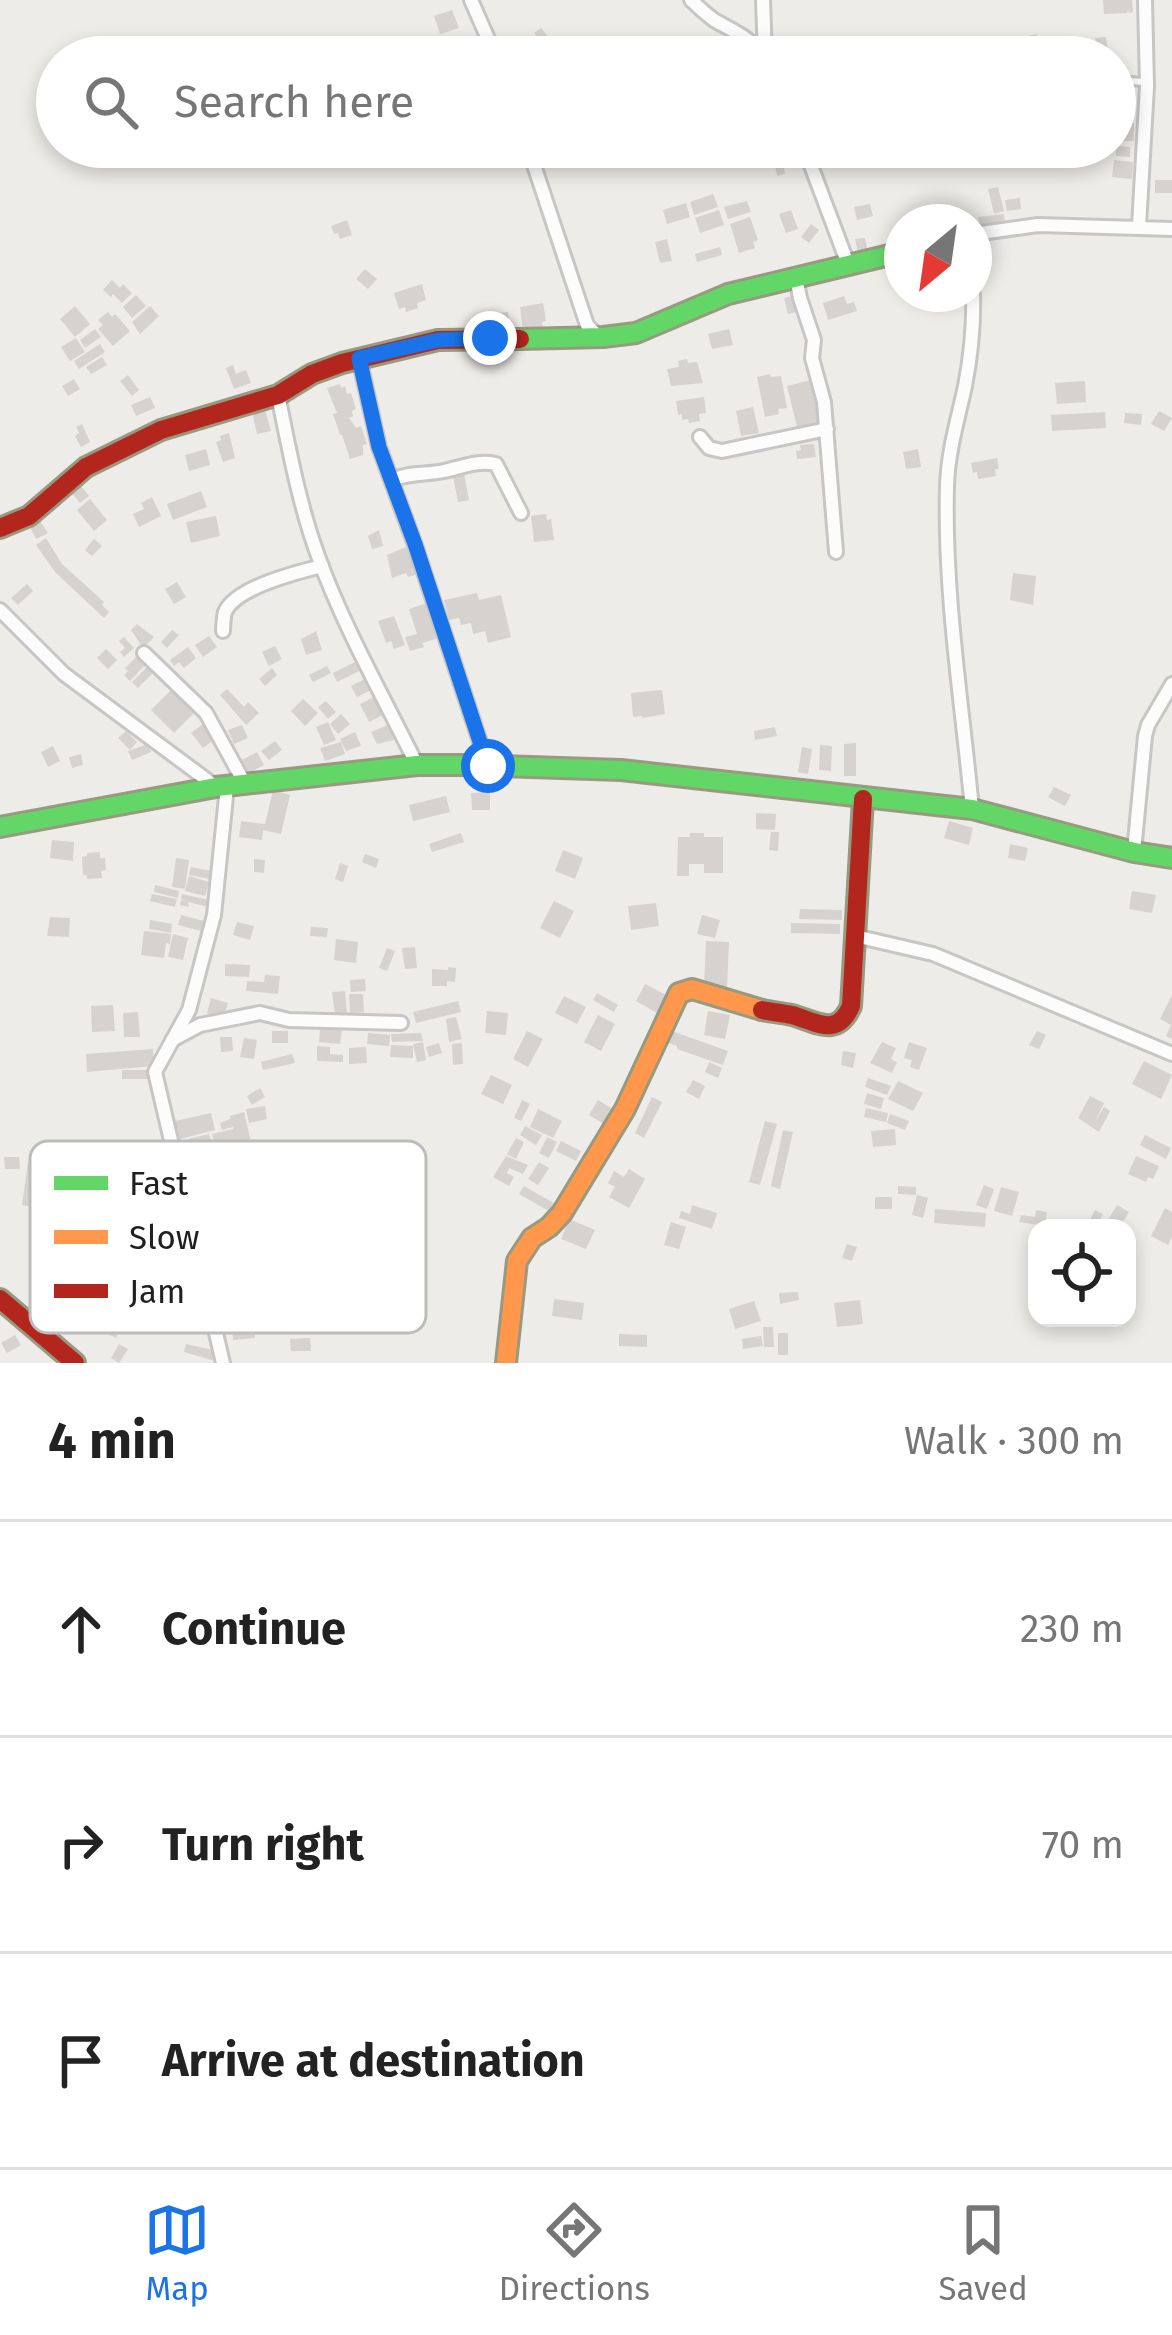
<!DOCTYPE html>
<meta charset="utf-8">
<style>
:root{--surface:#fff;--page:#f2f2f2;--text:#222;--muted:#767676;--line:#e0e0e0;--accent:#1a73e8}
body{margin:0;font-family:"Fira Sans",sans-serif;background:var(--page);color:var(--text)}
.controls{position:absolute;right:36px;bottom:36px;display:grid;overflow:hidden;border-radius:24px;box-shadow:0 6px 18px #0003}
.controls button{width:108px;height:108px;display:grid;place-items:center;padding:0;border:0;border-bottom:3px solid var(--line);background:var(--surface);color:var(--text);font:60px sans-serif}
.compass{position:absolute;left:884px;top:204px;width:108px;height:108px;border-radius:50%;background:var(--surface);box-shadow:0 6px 18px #0003;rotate:209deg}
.stop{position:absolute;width:36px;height:36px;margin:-27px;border:9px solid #1a73e8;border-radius:50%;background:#fff}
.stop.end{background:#1a73e8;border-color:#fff;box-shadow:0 3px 12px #0008}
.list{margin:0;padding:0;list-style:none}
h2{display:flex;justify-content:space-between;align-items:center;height:156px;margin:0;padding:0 48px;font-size:51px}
h2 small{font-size:39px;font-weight:400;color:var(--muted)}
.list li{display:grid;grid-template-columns:78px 1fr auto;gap:36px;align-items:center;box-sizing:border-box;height:216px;padding:0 48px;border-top:3px solid var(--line)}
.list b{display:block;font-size:45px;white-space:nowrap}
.list em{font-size:39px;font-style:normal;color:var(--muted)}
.icon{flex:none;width:66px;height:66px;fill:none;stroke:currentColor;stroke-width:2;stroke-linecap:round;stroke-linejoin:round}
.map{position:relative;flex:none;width:1172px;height:1363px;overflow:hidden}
.search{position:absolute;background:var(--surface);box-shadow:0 6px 18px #0003;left:36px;right:36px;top:36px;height:132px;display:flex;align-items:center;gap:30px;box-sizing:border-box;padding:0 42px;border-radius:66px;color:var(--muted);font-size:45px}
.sheet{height:804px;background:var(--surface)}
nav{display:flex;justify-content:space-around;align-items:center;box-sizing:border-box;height:168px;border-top:3px solid var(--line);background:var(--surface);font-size:33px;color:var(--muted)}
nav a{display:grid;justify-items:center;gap:6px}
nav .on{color:var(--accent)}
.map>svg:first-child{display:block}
</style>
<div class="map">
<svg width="1172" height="1363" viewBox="0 0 1172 1363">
<rect width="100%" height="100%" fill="#eeece9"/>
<path fill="#d5d2d0" d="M1103 0H1132L1133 12 1129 13 1128 10 1127 13 1104 14Z
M452 10 459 28 440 34 434 16Z
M541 28 551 40 544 45 534 33Z
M1037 34 1041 53 1032 54 1028 36Z
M507 37 513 53 502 57 496 41Z
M1106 37 1109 57H1098L1095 38Z
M1073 43 1075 57H1051L1049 46Z
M1117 123H1134V141H1117Z
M1116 146 1130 147V157L1116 156Z
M782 158 785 174 777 176 774 160Z
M1114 160 1133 162 1132 179 1112 177Z
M1155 180H1172V193H1155Z
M998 187 1004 211 994 214 988 189Z
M713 194 718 207 694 215 690 202Z
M1020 198 1021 209 1007 211 1005 200Z
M747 201 751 212 728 219 724 207Z
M686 203 690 217 667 224 663 210Z
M870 204 873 216 857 220 854 207Z
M938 208 942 221 930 222 926 212Z
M719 210 724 225 700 233 695 218Z
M791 210 798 229 786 233 779 214Z
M1004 214 1005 225 979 228 978 217Z
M750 217 758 240 753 242 755 248 739 253 730 224Z
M347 220 352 235 340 239 338 233 334 234 331 226Z
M811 224 819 230 809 243 801 237Z
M865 238 868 251 858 253 855 239Z
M667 239 672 261 660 263 655 242Z
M720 247 722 255 697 262 695 254Z
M365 269 377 279 368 289 356 279Z
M112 280 120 288 123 284 132 293 122 303 113 294 111 297 103 290Z
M422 284 426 300 417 303 418 308 406 312 405 307 399 309 394 293Z
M949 294H965L966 304H949Z
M136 295 146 306 132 318 123 307Z
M792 296 796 312 788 314 784 298Z
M844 296 847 304 854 302 857 311 828 320 823 303Z
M543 303 546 321 542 322 543 328 523 331 520 307Z
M75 306 90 324 75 337 60 319Z
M150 306 159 316 140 334 132 322Z
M108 312 112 317 115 314 130 331 113 346 98 329 103 325 98 320Z
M508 312 509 324 493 326 492 314Z
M95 329 101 337 85 348 80 340Z
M729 329 733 345 712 349 708 334Z
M76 338 85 352 70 361 61 347Z
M100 344 105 352 79 369 74 361Z
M102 357 107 365 91 374 86 367Z
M687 359 688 363 697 362 703 383 671 386 667 369 679 367 678 361Z
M233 365 236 374 246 370 251 383 234 389 226 368Z
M770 374 771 377 781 376 787 408 778 409 779 414 765 417 757 377Z
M128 375 139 390 132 396 120 381Z
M74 379 80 389 68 396 62 386Z
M811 380 821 421 797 427 787 386Z
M1085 381 1086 402 1057 404 1055 383Z
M340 384 341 388 345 386 347 394 351 393 356 409 352 411 353 416 349 418 356 428 361 426 367 444 363 445V455L350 459 342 435H340L333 414 337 413 327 388Z
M150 397 155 408 136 416 131 405Z
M704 397 706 413 699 414 700 421 689 423 688 419 682 420V414L678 415 676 401Z
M753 407 759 433 741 436 736 411Z
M265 410 271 431 257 434 252 413Z
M1159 411 1172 418 1164 431 1151 424Z
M1105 412 1106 428 1052 431 1051 415Z
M1125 413 1142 414 1141 425 1124 423Z
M82 424 90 442 81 447 75 436 79 433 76 427Z
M229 433 235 458 223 462 216 442 221 440 220 436Z
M814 444 816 457 797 459 796 451 801 450 800 445Z
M206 449 210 465 189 471 185 455Z
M918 449 921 467 906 469 903 452Z
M997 458 999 469H995L996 476 978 479 977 472 973 473 971 463Z
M464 474 469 500 458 502 453 476Z
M81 486 89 496 80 503 72 493Z
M201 491 207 507 173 520 167 504Z
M152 497 161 516 139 527 133 514 144 509 141 503Z
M90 499 107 520 94 531 77 510Z
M546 514 547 520 551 519 554 540 534 542 531 516Z
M216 516 220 536 191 543 186 522Z
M38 518 48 533 36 539 28 523Z
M379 530 383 546 372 549 368 536Z
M46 538 62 564 104 602 102 605 109 612 104 618 55 572 36 545Z
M94 539 102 546 92 556 85 550Z
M406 547 408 552 412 550 418 563 414 564 418 574 408 577 406 573 392 578 387 555Z
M1013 573 1036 576 1033 605 1010 600Z
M177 582 186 597 174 604 165 589Z
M27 584 33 591 18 605 11 598Z
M477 593 479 600 501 595 511 637 488 643 485 631 473 634 471 623 461 625 459 618 449 620 444 600Z
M427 603 439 638 422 643 424 647 410 651 405 637 417 634 409 609Z
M394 616 405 645 394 649 391 641 386 643 378 621Z
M137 624 154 637 143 648 131 630Z
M172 630 179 635 167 648 161 642Z
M316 631 322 650 306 655 301 639Z
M209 636 217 647 203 657 195 645Z
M124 637 134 648 124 657 120 652 125 648 119 641Z
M275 646 282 659 269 666 262 652Z
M188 647 196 658 184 668 179 662 174 666 170 660Z
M106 649 117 660 108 669 97 658Z
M138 655 147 663 130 681 124 675 128 671 125 668Z
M361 659 365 668 337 682 333 673Z
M149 665 155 671 138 688 132 682Z
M327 666 331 673 313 682 309 675Z
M272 668 277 675 265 686 259 679Z
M369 677 375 688 357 697 351 686Z
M173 688 196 711 174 733 151 710Z
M227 689 244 707 248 702 259 713 246 725 220 695Z
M662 690 665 714 642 718V716L633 717 631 693Z
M376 696 385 714 369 722 360 704Z
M303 699 318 713 305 726 291 711Z
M326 701 336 712 328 719 318 707Z
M341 714 350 724 338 734 330 724Z
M328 722 336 740 324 745 316 727Z
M204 723 216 738 203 748 191 733Z
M390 724 395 735 392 736 394 740 377 744 371 732Z
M242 725 248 738 234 744 228 730Z
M775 727 777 736 755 740 754 731Z
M126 731 137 742 130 750 118 738Z
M355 732 361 746 346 751 340 739Z
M275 741 282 750 269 760 261 751Z
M341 742 345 754 325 761 320 748Z
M856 743V776H844V744Z
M148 744 151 752 132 760 128 751Z
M820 745 832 746 831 771 819 770Z
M53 746 60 761 48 767 41 752Z
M802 747 812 749 808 774 798 772Z
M257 752 264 765 249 773 242 760Z
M81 754 83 765 72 768 69 757Z
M1054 787 1071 795 1065 806 1048 797Z
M273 790 290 795 281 834 263 830 262 840 239 837 241 821 265 824Z
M490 792V810H472L471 793Z
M446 796 450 812 413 821 409 805Z
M756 813 776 814 775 830 756 829Z
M949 821 973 828 969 845 944 838Z
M771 832H779L778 851 769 850Z
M461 833 464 842 432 852 429 844Z
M690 833H704V837H723V873H704V864H689V876H677L678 837H690Z
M52 840 74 842 73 861 50 858Z
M1010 844 1028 848 1025 861 1008 858Z
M563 850 583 858 575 879 555 871Z
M100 852V858H105L106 870 101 871 102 878 87 879V875H83L82 857 87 856V853Z
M365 854 379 859 376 868 362 862Z
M176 858 189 860 185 889 172 887Z
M254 859 265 860 264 873 254 872Z
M340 863 348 866 343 882 335 879Z
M191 867 211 871 209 879 189 875Z
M189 876 209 882 205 896 185 891Z
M155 885 179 891 178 898 154 892Z
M1132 891 1156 895 1152 913 1129 909Z
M152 894 177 899 175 907 150 901Z
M182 894 209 900 208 907 188 902 189 907 180 905 181 900 186 901 181 899Z
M554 901 574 911 560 938 540 928Z
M656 903 659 926 631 930 628 906Z
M800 909 842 910V920L799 919Z
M181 915 208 922 205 932 178 925Z
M702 915 720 920 715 938 697 934Z
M50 917 70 918 69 937 47 936Z
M150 920 172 924 171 933 149 929Z
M237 922 254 926 250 940 233 935Z
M791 923 840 924V934L791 933Z
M311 927 328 928 327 937 310 936Z
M144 931 171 934 170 944 166 943 164 958 141 955Z
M173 934 188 938 183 960 168 957Z
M336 939 358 942 356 963 334 960Z
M706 941 729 942 727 988 704 987Z
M415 947 417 968 405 969 402 948Z
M387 948 395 951 387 971 379 968Z
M225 964 250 965 249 977 225 976Z
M448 967 456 968 455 982 447 981V986H432V969L448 970Z
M265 975 280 976 278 994 246 991 247 981 264 982Z
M365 979 366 991 351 992 350 980Z
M645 984 668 996 659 1014 636 1001Z
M345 991 347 1013 335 1014 332 992Z
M597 993 618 1005 614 1012 593 1000Z
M349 994H363L364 1012 350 1013Z
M1172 995V1039L1166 1036 1171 1025 1160 1019Z
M564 996 586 1007 577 1024 555 1013Z
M211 998 228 1003 223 1018 207 1013Z
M458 1001 461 1012 416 1023 413 1012Z
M113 1005 115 1031 92 1032 91 1006Z
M487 1011 508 1013 506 1035 485 1033Z
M708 1011 730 1015 725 1039 704 1035Z
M138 1012 140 1037H124L123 1013Z
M598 1015 615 1024 601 1051 584 1042Z
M456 1017 462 1039 449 1042 446 1019Z
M320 1027 342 1029 340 1044 319 1042Z
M272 1031H288V1043H272Z
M527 1031 543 1039 528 1067 513 1059Z
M672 1031 728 1051 723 1065 677 1049V1046L668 1043Z
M1037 1031 1046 1035 1039 1049 1029 1045Z
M368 1033 390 1035 389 1046 367 1044Z
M421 1033 423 1041 392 1042 391 1034Z
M220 1037H232L233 1051 221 1052Z
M244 1038 257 1040 254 1059 240 1057Z
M423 1042 426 1060 417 1062 413 1044Z
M882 1042 896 1048 891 1059 897 1062 892 1073 870 1063Z
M909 1042 927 1048 919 1070 910 1067 912 1060 904 1058Z
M439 1043 442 1053 429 1057 426 1047Z
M462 1043 463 1064 453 1065 452 1044Z
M391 1045 413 1046V1058L390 1057Z
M317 1046 330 1047V1054L343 1055V1062L317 1061Z
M366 1047 367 1063 349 1064V1048Z
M153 1049 154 1066 87 1072 86 1054Z
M843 1051 856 1053 853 1068 841 1065Z
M292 1054 295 1063 263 1070 261 1062Z
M1144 1061 1172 1075 1161 1099 1132 1084Z
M709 1062 722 1068 718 1078 705 1072Z
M122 1070H150L151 1079H122Z
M491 1075 512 1085 503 1104 481 1094Z
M868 1078 891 1086 887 1095 865 1087Z
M693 1080 705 1086 699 1099 686 1092Z
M898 1081 923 1093 913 1111 888 1099Z
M260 1088 265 1097 252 1105 247 1096Z
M867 1093 884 1098 881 1109 864 1104Z
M1090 1096 1104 1103 1095 1122 1104 1107 1110 1111 1099 1132 1078 1118Z
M652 1097 662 1102 644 1138 635 1133Z
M522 1100 530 1104 521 1121 514 1118Z
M598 1100 616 1111 607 1126 589 1115Z
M265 1106 267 1119 249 1123 246 1109Z
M866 1108 888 1113 886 1122 864 1117Z
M538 1109 562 1121 553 1138 530 1127Z
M244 1112 251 1142 216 1150 212 1134 233 1129V1127L222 1130 220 1123 230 1119V1116Z
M211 1113 215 1130 180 1139 175 1121Z
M890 1114 909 1121 905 1130 887 1123Z
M765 1121 777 1124 760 1185 749 1182Z
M525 1126 542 1135 536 1145 520 1135Z
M895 1129 896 1145 873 1147 871 1131Z
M783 1130 793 1132 780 1189 771 1186Z
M209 1134 216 1162 195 1167 188 1139Z
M1145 1135 1171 1148 1166 1159 1140 1145Z
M547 1137 557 1142 549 1158 539 1153Z
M516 1138 524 1142 516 1159 507 1154Z
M561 1141 581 1151 576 1161 556 1151Z
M506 1156 528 1165 523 1174 509 1168 507 1173 514 1177 509 1186 493 1177Z
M1136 1156 1159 1166 1153 1179 1148 1177 1146 1182 1128 1174Z
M4 1157H19L20 1169H5Z
M28 1162 44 1164 38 1208 22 1205Z
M539 1162 549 1168 538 1185 528 1179Z
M629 1169 645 1179 629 1208 609 1197 615 1187 608 1183 614 1171 624 1177Z
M984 1185 994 1189 987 1209 976 1205Z
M524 1186 559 1206 554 1214 519 1194Z
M898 1186 916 1187V1195L898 1194Z
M1001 1187 1019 1192 1012 1216 994 1211Z
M917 1195 928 1198 923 1218 912 1215Z
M875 1197H892V1209H875Z
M692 1205 717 1213 712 1229 679 1218 681 1211 690 1214Z
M1117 1205 1129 1212 1120 1227 1108 1220Z
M1165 1208 1172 1212V1237L1168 1245 1151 1236Z
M935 1209 986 1213 985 1227 934 1223Z
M1036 1210 1047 1212 1045 1226 1019 1222 1021 1215 1035 1217Z
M1095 1210 1103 1214 1096 1227 1088 1223Z
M569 1219 595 1230 586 1249 561 1239Z
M671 1222 686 1227 679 1249 664 1245Z
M847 1244 857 1247 852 1261 842 1258Z
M798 1292 799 1300 780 1304 779 1293Z
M554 1299 584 1303 582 1320 552 1316Z
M860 1300 863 1324 837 1327 834 1303Z
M754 1301 761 1321 735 1329 729 1309Z
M280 1314 283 1333 273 1334 270 1316Z
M110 1315 124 1322 116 1338 102 1331Z
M254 1322 255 1338 233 1340 232 1323Z
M763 1327H773L774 1347H764Z
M778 1333H788V1355H778Z
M619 1334 647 1335V1347L619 1346Z
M15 1335 21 1345 7 1353 1 1343Z
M761 1336 763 1346 743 1349 742 1339Z
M310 1338 311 1351H291L290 1339Z
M119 1344 128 1349 119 1363 111 1358Z
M186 1344 217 1351 215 1361 184 1352Z"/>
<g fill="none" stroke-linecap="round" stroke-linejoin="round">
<defs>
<path id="lane" d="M1115 80 1144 82"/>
<path id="street" d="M471 0 496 57
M691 0C698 7 706 14 714 20 733 31 751 37 762 57
M763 0 765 56
M528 147 587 325 599 337
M804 147 848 264
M1139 226 1147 86 1145 0
M974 234 1038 225 1172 229
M796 277 800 298 814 340 812 358 824 402 836 552
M359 358 379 447 415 545 488 766
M278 395C289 449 299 504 318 556 344 628 383 696 417 765
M700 437 709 448 722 451 827 429
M392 480C410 472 426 475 444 471 463 467 477 460 496 464L521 513
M0 610 64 674 215 786
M223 631C223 628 224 614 225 612 236 587 298 572 322 566
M144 653 206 713 245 784
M972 809C962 702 944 594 947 486 948 451 958 419 965 386 971 355 974 325 973 294
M1134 852 1145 736 1148 725 1172 684
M855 936 933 954 1172 1054
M172 1040 200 1025 260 1013 289 1020 401 1023
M223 1363 155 1072 189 1010 214 915 227 787"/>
<path id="fast" d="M520 339 603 337 636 333 728 294 902 252
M0 827 216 787 417 765H468L621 770 972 809 1134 852 1172 858"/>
<path id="slow" d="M506 1363 517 1261 532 1238 549 1227 562 1213 625 1109 679 993 692 989 762 1010"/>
<path id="jam" d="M0 528 29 516 86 467 161 430 278 395 312 374 342 363 438 340 520 339
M762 1010C772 1012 782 1013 792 1015 817 1022 837 1038 851 1006L863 799
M0 1299 75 1363"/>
</defs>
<use href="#lane" stroke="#c7c6c5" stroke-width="12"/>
<use href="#street" stroke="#c7c6c5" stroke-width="18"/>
<use href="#fast" stroke="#989a7f" stroke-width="24"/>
<use href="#slow" stroke="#989a7f" stroke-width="24"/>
<use href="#jam" stroke="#989a7f" stroke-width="24"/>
<use href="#lane" stroke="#fcfcfc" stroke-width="6"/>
<use href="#street" stroke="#fcfcfc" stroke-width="12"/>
<use href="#fast" stroke="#63d668" stroke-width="18"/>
<use href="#slow" stroke="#ff974d" stroke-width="18"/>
<use href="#jam" stroke="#b3261e" stroke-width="18"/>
</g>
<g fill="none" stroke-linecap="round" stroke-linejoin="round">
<path stroke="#1a73e8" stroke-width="15" d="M488 766 415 544 379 447 359 358 438 340 490 338"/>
</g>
<rect x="30" y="1141" width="396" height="192" rx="18" fill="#fff" stroke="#bcbcbc" stroke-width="3"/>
<rect x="54" y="1176" width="54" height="14" fill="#63d668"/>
<rect x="54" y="1230" width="54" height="14" fill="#ff974d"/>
<rect x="54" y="1284" width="54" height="14" fill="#b3261e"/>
<g font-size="33" fill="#202020">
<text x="129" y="1195">Fast</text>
<text x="129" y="1249">Slow</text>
<text x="129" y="1303">Jam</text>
</g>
</svg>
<div class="controls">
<button><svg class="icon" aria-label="locate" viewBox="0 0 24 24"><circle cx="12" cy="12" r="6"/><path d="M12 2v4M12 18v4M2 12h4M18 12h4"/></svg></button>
</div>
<svg class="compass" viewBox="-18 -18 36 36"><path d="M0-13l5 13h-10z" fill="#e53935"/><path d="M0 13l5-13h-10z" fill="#767676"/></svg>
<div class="stop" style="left:488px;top:766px"></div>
<div class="stop end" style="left:490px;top:338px"></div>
<div class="search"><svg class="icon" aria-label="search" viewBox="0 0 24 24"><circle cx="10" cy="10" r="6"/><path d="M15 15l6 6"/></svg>Search here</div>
</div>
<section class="sheet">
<h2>4 min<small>Walk · 300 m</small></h2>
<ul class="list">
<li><svg class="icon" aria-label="ahead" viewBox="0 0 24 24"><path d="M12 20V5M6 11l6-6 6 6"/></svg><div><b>Continue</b></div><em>230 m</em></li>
<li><svg class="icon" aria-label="right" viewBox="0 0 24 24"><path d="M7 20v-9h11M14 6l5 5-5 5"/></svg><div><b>Turn right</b></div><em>70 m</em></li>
<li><svg class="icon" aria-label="arrive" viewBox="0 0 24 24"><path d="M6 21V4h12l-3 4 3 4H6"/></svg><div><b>Arrive at destination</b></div></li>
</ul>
</section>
<nav>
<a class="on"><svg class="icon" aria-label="map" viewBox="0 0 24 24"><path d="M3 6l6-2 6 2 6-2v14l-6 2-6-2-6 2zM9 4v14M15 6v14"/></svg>Map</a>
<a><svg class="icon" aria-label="directions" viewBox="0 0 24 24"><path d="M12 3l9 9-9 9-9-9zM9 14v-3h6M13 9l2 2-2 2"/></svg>Directions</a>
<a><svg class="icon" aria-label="saved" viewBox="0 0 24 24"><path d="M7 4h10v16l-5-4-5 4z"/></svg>Saved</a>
</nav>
